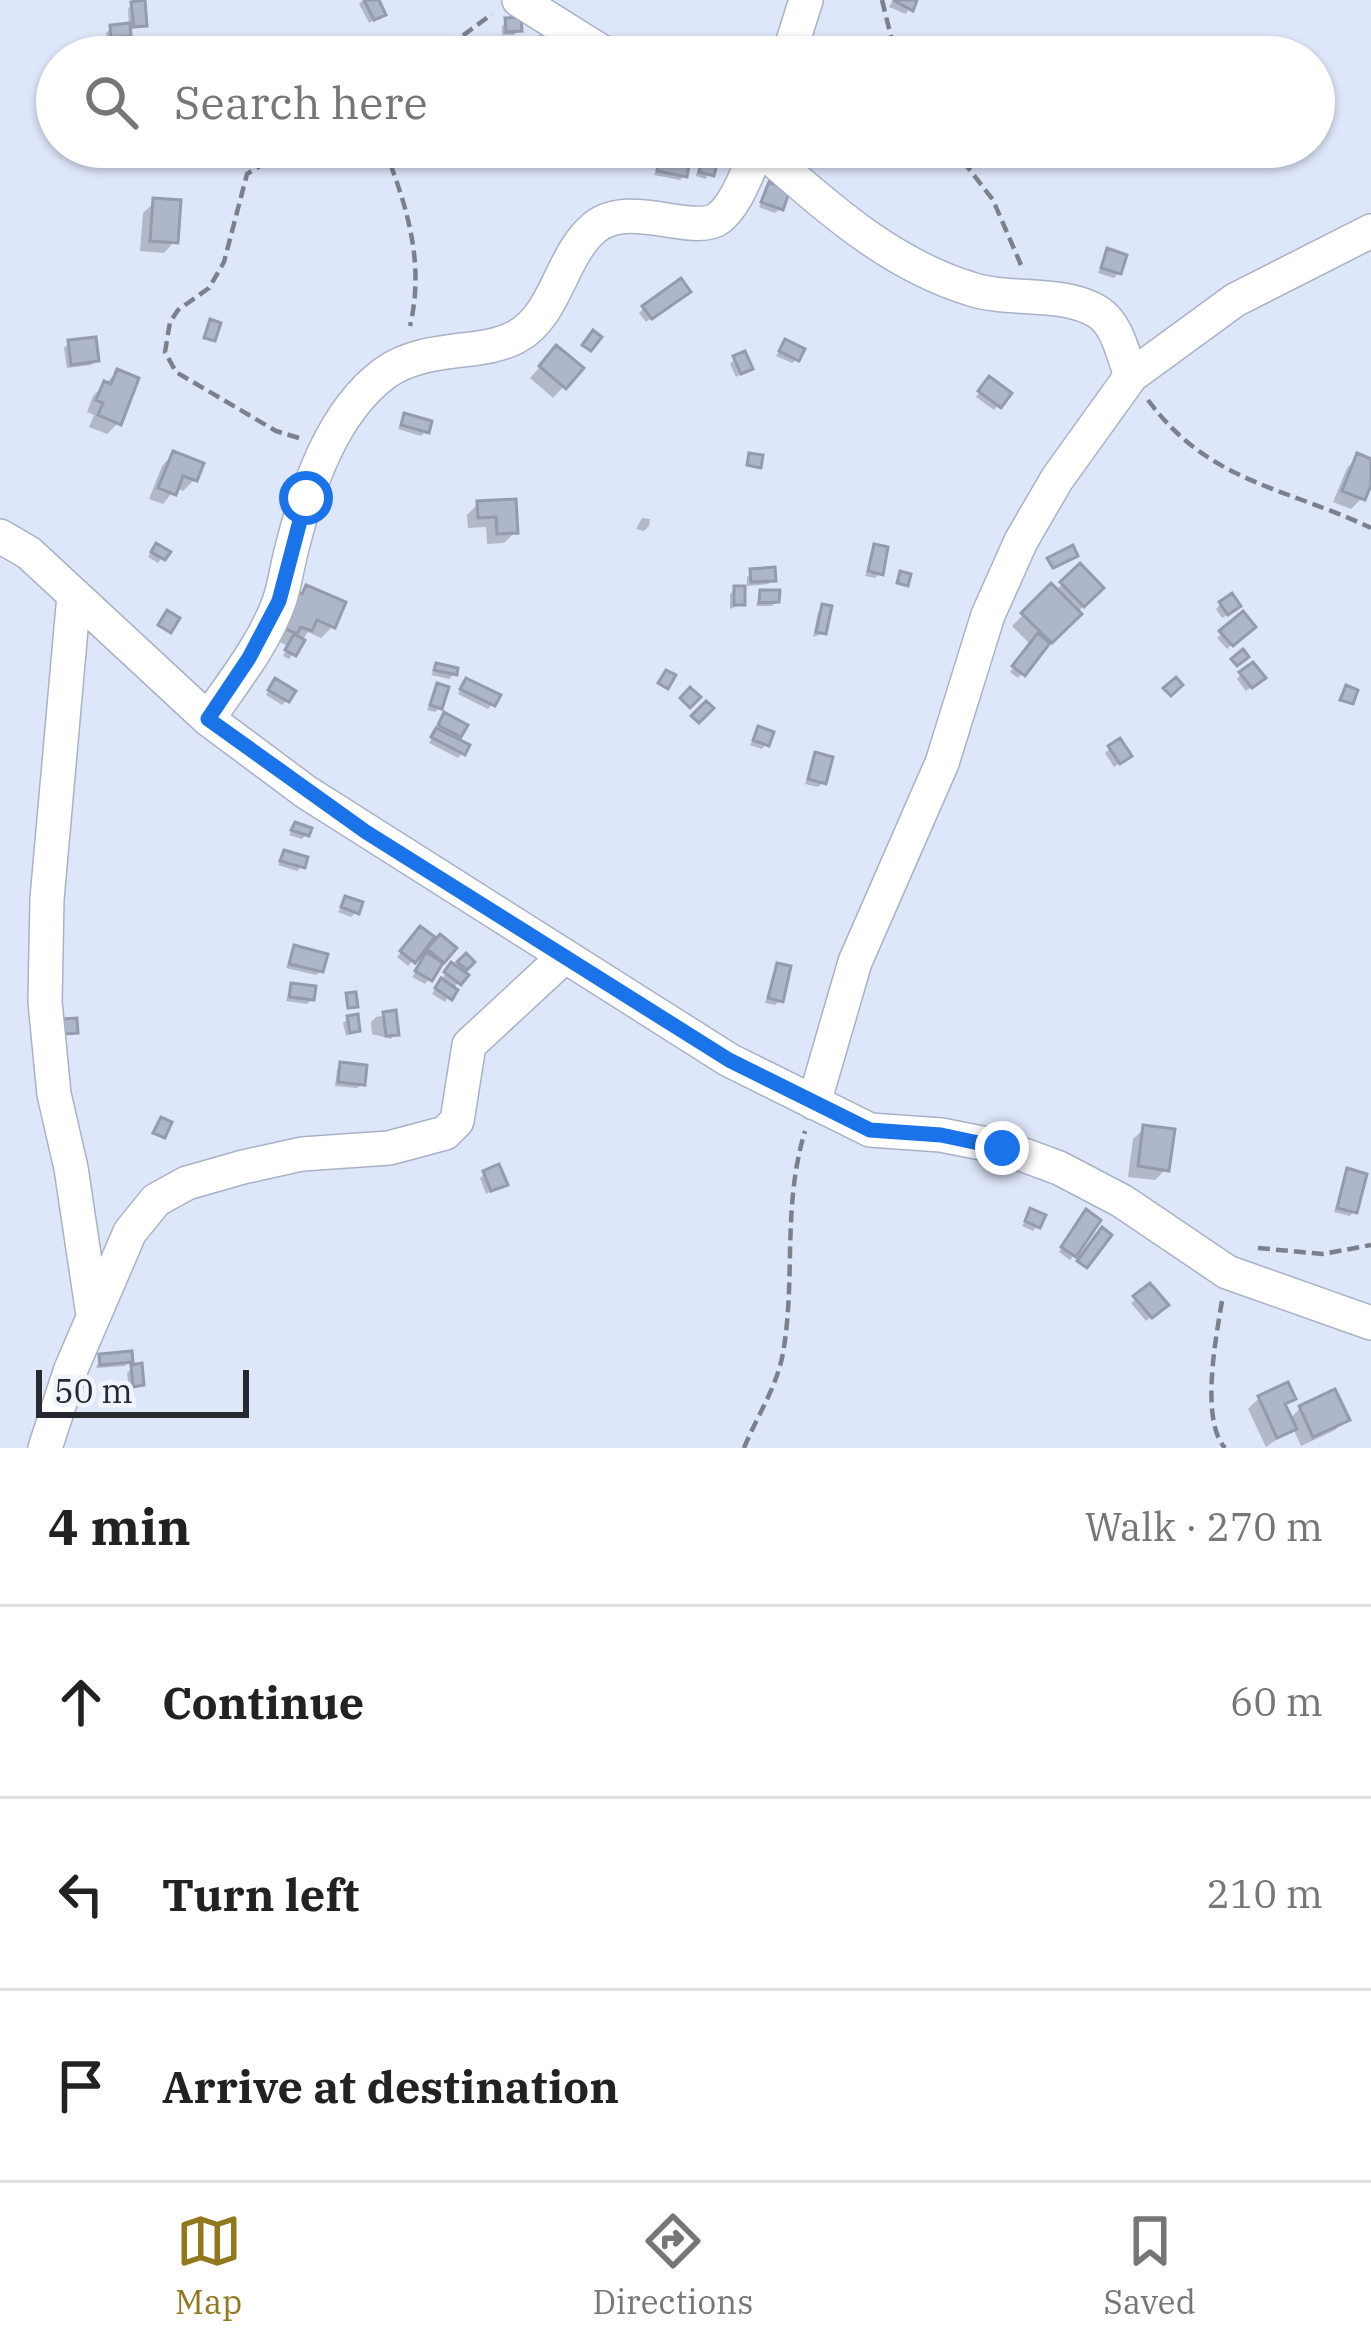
<!DOCTYPE html>
<meta charset="utf-8">
<style>
:root{--surface:#fff;--page:#f2f2f2;--text:#222;--muted:#767676;--line:#e0e0e0;--accent:#91781d}
body{margin:0;font-family:"IBM Plex Serif",serif;background:var(--page);color:var(--text)}
.scale{position:absolute;left:36px;bottom:30px;width:213px;box-sizing:border-box;padding-left:12px;border:6px solid #262930;border-top:0;font-size:33px;line-height:42px;white-space:nowrap;color:#262930;-webkit-text-stroke:9px #f0f4fc;paint-order:stroke}
.stop{position:absolute;width:36px;height:36px;margin:-27px;border:9px solid #1a73e8;border-radius:50%;background:#fff}
.stop.end{background:#1a73e8;border-color:#fff;box-shadow:0 3px 12px #0008}
.list{margin:0;padding:0;list-style:none}
h2{display:flex;justify-content:space-between;align-items:center;height:156px;margin:0;padding:0 48px;font-size:51px}
h2 small{font-size:39px;font-weight:400;color:var(--muted)}
.list li{display:grid;grid-template-columns:78px 1fr auto;gap:36px;align-items:center;box-sizing:border-box;height:192px;padding:0 48px;border-top:3px solid var(--line)}
.list b{display:block;font-size:45px;white-space:nowrap}
.list em{font-size:39px;font-style:normal;color:var(--muted)}
.icon{flex:none;width:66px;height:66px;fill:none;stroke:currentColor;stroke-width:2;stroke-linecap:round;stroke-linejoin:round}
.map{position:relative;flex:none;width:1371px;height:1448px;overflow:hidden}
.search{position:absolute;background:var(--surface);box-shadow:0 3px 9px #0004;left:36px;right:36px;top:36px;height:132px;display:flex;align-items:center;gap:30px;box-sizing:border-box;padding:0 42px;border-radius:66px;color:var(--muted);font-size:45px}
.sheet{height:732px;background:var(--surface)}
nav{display:flex;justify-content:space-around;align-items:center;box-sizing:border-box;height:168px;border-top:3px solid var(--line);background:var(--surface);font-size:33px;color:var(--muted)}
nav a{display:grid;justify-items:center;gap:6px}
nav .on{color:var(--accent)}
.map>svg:first-child{display:block}
</style>
<div class="map">
<svg width="1371" height="1448" viewBox="0 0 1371 1448">
<rect width="100%" height="100%" fill="#dee6fa"/>
<path fill="#0003" d="M363 0H375L382 14 369 23 359 4Z
M893 0H914L906 14 889 7Z
M132 4 144 25 128 31 123 40 107 41 106 33 111 28 129 26 128 9Z
M507 21 519 30 514 35H502V26Z
M704 147H718L706 179 696 176Z
M660 163 684 175 680 180 654 175Z
M770 185 780 209 775 213 759 207Z
M155 202 175 241 164 253 140 251 143 213Z
M1108 252 1119 273 1114 278 1098 273Z
M682 296 646 322 639 313 644 308Z
M785 342 797 359 792 363 776 356Z
M69 343 96 360 91 365 67 368 64 348Z
M735 359 749 369 736 377 730 364Z
M546 360 564 386 553 398 530 378Z
M117 372 118 423 107 434 89 427 94 415 87 412 93 396Z
M985 384 1008 393 994 410 976 397Z
M405 416 426 431 421 436 398 429Z
M173 454 194 480 183 491 176 488 163 504 149 499 162 466Z
M1358 457 1371 462V477L1362 498 1351 509 1333 502 1347 468Z
M514 502 515 532 504 543 487 544 486 527 468 528 467 515 478 504Z
M642 518 650 519 649 526 644 531 636 529Z
M875 547 880 573 875 578 865 576Z
M152 551 166 552 158 563 148 557Z
M1080 567 1100 588 1018 678 1010 672 1031 645 1012 626 1051 587 1055 591Z
M752 572 773 579 768 584 747 586V577Z
M306 588 332 627 321 638 308 632 289 659 283 656 288 646 273 639Z
M735 589 742 604 730 609V594Z
M761 593 777 601 772 606H756Z
M1221 604 1233 611 1222 618 1216 609Z
M823 608 824 633 813 637 818 613Z
M1243 615 1252 626 1227 649 1217 638Z
M437 666 454 674 449 679 431 675Z
M1241 674 1262 678 1246 691 1237 679Z
M462 686 492 704 488 709 458 694Z
M271 687 287 700 282 705 266 695Z
M438 687 440 708 435 712 427 710Z
M445 716 459 735 454 740 462 753 458 758 429 743Z
M759 729 766 744 762 749 750 745Z
M1119 742 1124 760 1114 767 1105 753Z
M816 756 823 782 818 787 805 784Z
M295 826 306 835 302 839 289 835Z
M285 854 302 866 297 871 278 865Z
M346 899 356 912 351 917 338 912Z
M420 930 453 948 425 984 412 977 427 955 421 950 408 966 397 957Z
M295 949 321 970 316 975 286 968Z
M466 957 471 962 445 1002 432 994 447 971Z
M778 966 780 1001 775 1005 765 1003Z
M292 986 312 999 307 1004 286 1001Z
M393 1014 395 1034 391 1039 372 1034 371 1022 376 1017Z
M348 1019 357 1030 346 1036 343 1023Z
M341 1065 362 1084 357 1088 335 1086 337 1070Z
M1145 1128 1166 1169 1155 1180 1128 1177 1133 1139Z
M1348 1172 1354 1211 1350 1216 1334 1212Z
M485 1173 504 1184 486 1194 480 1178Z
M1031 1212 1037 1226 1033 1231 1022 1226Z
M1082 1218 1074 1255 1070 1260 1059 1252Z
M1150 1287 1165 1305 1146 1321 1131 1303Z
M100 1357 130 1361 125 1366 96 1368Z
M132 1368 141 1384 129 1390 127 1373Z
M1259 1398H1292L1283 1408 1289 1420 1300 1408 1346 1419 1335 1430 1301 1446 1293 1428 1266 1447 1248 1409Z"/>
<path fill="#aeb6c9" stroke="#939bad" stroke-width="3" d="M145 0 147 26 134 27 131 2Z
M364 0H379L386 15 374 20Z
M893 0H917L913 11Z
M521 17 522 31 506 32 505 18Z
M130 23 131 36 111 38 110 25Z
M540 37 543 57H524L521 40Z
M705 147H721L714 176 699 172Z
M659 159 689 165 687 177 657 171Z
M769 182 790 190 783 210 761 202Z
M153 198 181 200 178 243 150 241Z
M1107 248 1127 255 1121 274 1101 268Z
M681 278 691 292 652 319 642 306Z
M210 319 221 323 215 341 204 338Z
M593 330 602 337 591 351 582 345Z
M96 337 99 361 71 365 68 340Z
M785 339 805 349 799 361 779 351Z
M556 345 584 368 566 389 539 366Z
M745 351 753 369 741 374 733 356Z
M117 369 139 378 121 425 98 415 103 403 96 400 104 381 111 384Z
M989 376 1012 393 1001 408 978 391Z
M404 413 432 421 429 433 401 425Z
M173 451 204 463 197 481 183 476 176 495 158 488Z
M749 453 763 455 761 468 747 465Z
M1357 453 1371 459V485L1365 500 1342 491Z
M516 499 518 533 497 534 496 517 478 518 477 501Z
M156 543 171 552 165 560 151 552Z
M874 544 888 547 883 575 868 571Z
M1073 545 1078 556 1053 568 1047 558Z
M1080 563 1104 588 1084 607 1060 582Z
M775 567 776 581 751 582 750 569Z
M900 571 911 574 908 586 897 583Z
M1051 583 1082 614 1052 643 1021 613Z
M306 585 346 602 335 628 317 620 312 631 301 627 297 634 283 628 296 591 302 594Z
M734 586H745V605H734Z
M760 590H780L779 602 759 603Z
M1232 593 1241 606 1228 615 1219 602Z
M822 604 832 606 826 634 816 632Z
M167 610 180 618 171 633 158 625Z
M1243 611 1256 627 1233 646 1219 631Z
M1038 633 1050 643 1025 676 1012 666Z
M294 634 305 640 296 656 285 650Z
M1243 649 1249 657 1237 666 1231 659Z
M1253 662 1266 678 1252 688 1239 672Z
M436 663 458 668 457 675 434 670Z
M666 670 676 675 668 689 658 683Z
M1176 677 1183 685 1171 696 1163 688Z
M275 678 296 691 289 702 268 690Z
M466 678 501 695 495 706 460 689Z
M437 683 449 687 442 709 430 705Z
M1346 685 1358 690 1353 704 1340 700Z
M690 687 701 697 690 708 680 698Z
M706 701 714 708 699 723 691 716Z
M444 712 468 725 461 737 438 725Z
M758 726 774 732 769 746 753 740Z
M436 728 470 745 465 755 431 737Z
M1120 738 1132 756 1120 764 1108 746Z
M815 752 833 757 826 784 808 779Z
M295 822 312 828 309 836 291 830Z
M284 850 308 857 305 868 280 861Z
M345 896 363 902 359 914 341 907Z
M420 926 435 937 415 963 400 951Z
M440 934 457 948 444 963 427 949Z
M294 945 328 954 323 972 289 964Z
M426 952 443 963 432 981 415 971Z
M466 953 475 962 467 970 457 962Z
M451 962 469 975 461 985 444 972Z
M777 963 791 966 783 1002 768 998Z
M441 978 458 990 452 1000 435 988Z
M291 983 316 986 314 1000 289 997Z
M356 992 358 1007 348 1008 346 993Z
M396 1010 399 1035 386 1036 383 1012Z
M358 1014 360 1031 350 1033 347 1016Z
M77 1018 78 1033 64 1034 63 1019Z
M340 1062 367 1065 365 1085 338 1082Z
M161 1117 172 1122 165 1138 153 1133Z
M1143 1125 1175 1129 1169 1171 1138 1166Z
M499 1164 508 1185 491 1191 483 1171Z
M1347 1168 1367 1174 1357 1213 1337 1208Z
M1030 1208 1046 1215 1040 1228 1025 1221Z
M1086 1209 1101 1220 1076 1257 1061 1247Z
M1102 1227 1112 1235 1087 1268 1077 1261Z
M1150 1283 1169 1305 1152 1318 1133 1296Z
M132 1351 133 1362 100 1365 99 1354Z
M142 1363 144 1385 133 1387 131 1365Z
M1288 1382 1296 1399 1285 1404 1297 1429 1277 1438 1258 1396Z
M1335 1389 1350 1420 1313 1437 1299 1406Z"/>
<g fill="none" stroke-linecap="round" stroke-linejoin="round">
<defs>
<path id="street" d="M519 0 610 57
M788 57 806 0
M758 147C824 204 886 263 971 289 1010 302 1062 290 1098 312 1118 325 1123 355 1131 376
M0 536 29 553 208 719 306 792 729 1060 870 1130 941 1135 1002 1147 1059 1168 1122 1201 1227 1272 1371 1323
M74 595 47 899 45 1002 54 1094 71 1168 93 1315
M208 719C233 682 264 644 279 602 285 585 287 566 292 548 307 488 332 412 385 373 425 344 481 356 516 337 557 315 560 256 595 227 631 199 695 237 719 218 738 203 748 169 759 147
M814 1103 855 962 942 763 988 615 1021 541 1057 479 1131 376 1235 300 1371 231
M45 1448 71 1369 130 1232 156 1200 187 1183 243 1167 302 1154 389 1148 445 1133 457 1121 469 1045 565 956"/>
</defs>
<use href="#street" stroke="#a9b2c4" stroke-width="36"/>
<path stroke="#7b808d" stroke-width="4.5" stroke-dasharray="12 6" stroke-linecap="butt" d="M882 0 896 57
M434 57 492 14
M384 147C407 207 425 262 410 326
M952 147 993 200 1021 265
M1148 400C1209 483 1285 487 1371 528
M299 438 276 431 176 372 165 352 170 322 178 310 209 288 224 262 247 174 266 162 321 164 340 147
M1258 1248 1323 1254 1371 1245
M1222 1301C1216 1337 1200 1420 1225 1448
M744 1448C757 1416 777 1387 783 1353 796 1279 782 1207 805 1131"/>
<use href="#street" stroke="#fff" stroke-width="33"/>
</g>
<g fill="none" stroke-linecap="round" stroke-linejoin="round">
<path stroke="#1a73e8" stroke-width="15" d="M306 498 279 601 249 658 208 719 366 832 729 1060 870 1130 941 1135 1002 1148"/>
</g>
</svg>
<div class="scale">50 m</div>
<div class="stop" style="left:306px;top:498px"></div>
<div class="stop end" style="left:1002px;top:1148px"></div>
<div class="search"><svg class="icon" aria-label="search" viewBox="0 0 24 24"><circle cx="10" cy="10" r="6"/><path d="M15 15l6 6"/></svg>Search here</div>
</div>
<section class="sheet">
<h2>4 min<small>Walk · 270 m</small></h2>
<ul class="list">
<li><svg class="icon" aria-label="ahead" viewBox="0 0 24 24"><path d="M12 20V5M6 11l6-6 6 6"/></svg><div><b>Continue</b></div><em>60 m</em></li>
<li><svg class="icon" aria-label="left" viewBox="0 0 24 24"><path d="M17 20v-9H6M10 6l-5 5 5 5"/></svg><div><b>Turn left</b></div><em>210 m</em></li>
<li><svg class="icon" aria-label="arrive" viewBox="0 0 24 24"><path d="M6 21V4h12l-3 4 3 4H6"/></svg><div><b>Arrive at destination</b></div></li>
</ul>
</section>
<nav>
<a class="on"><svg class="icon" aria-label="map" viewBox="0 0 24 24"><path d="M3 6l6-2 6 2 6-2v14l-6 2-6-2-6 2zM9 4v14M15 6v14"/></svg>Map</a>
<a><svg class="icon" aria-label="directions" viewBox="0 0 24 24"><path d="M12 3l9 9-9 9-9-9zM9 14v-3h6M13 9l2 2-2 2"/></svg>Directions</a>
<a><svg class="icon" aria-label="saved" viewBox="0 0 24 24"><path d="M7 4h10v16l-5-4-5 4z"/></svg>Saved</a>
</nav>
